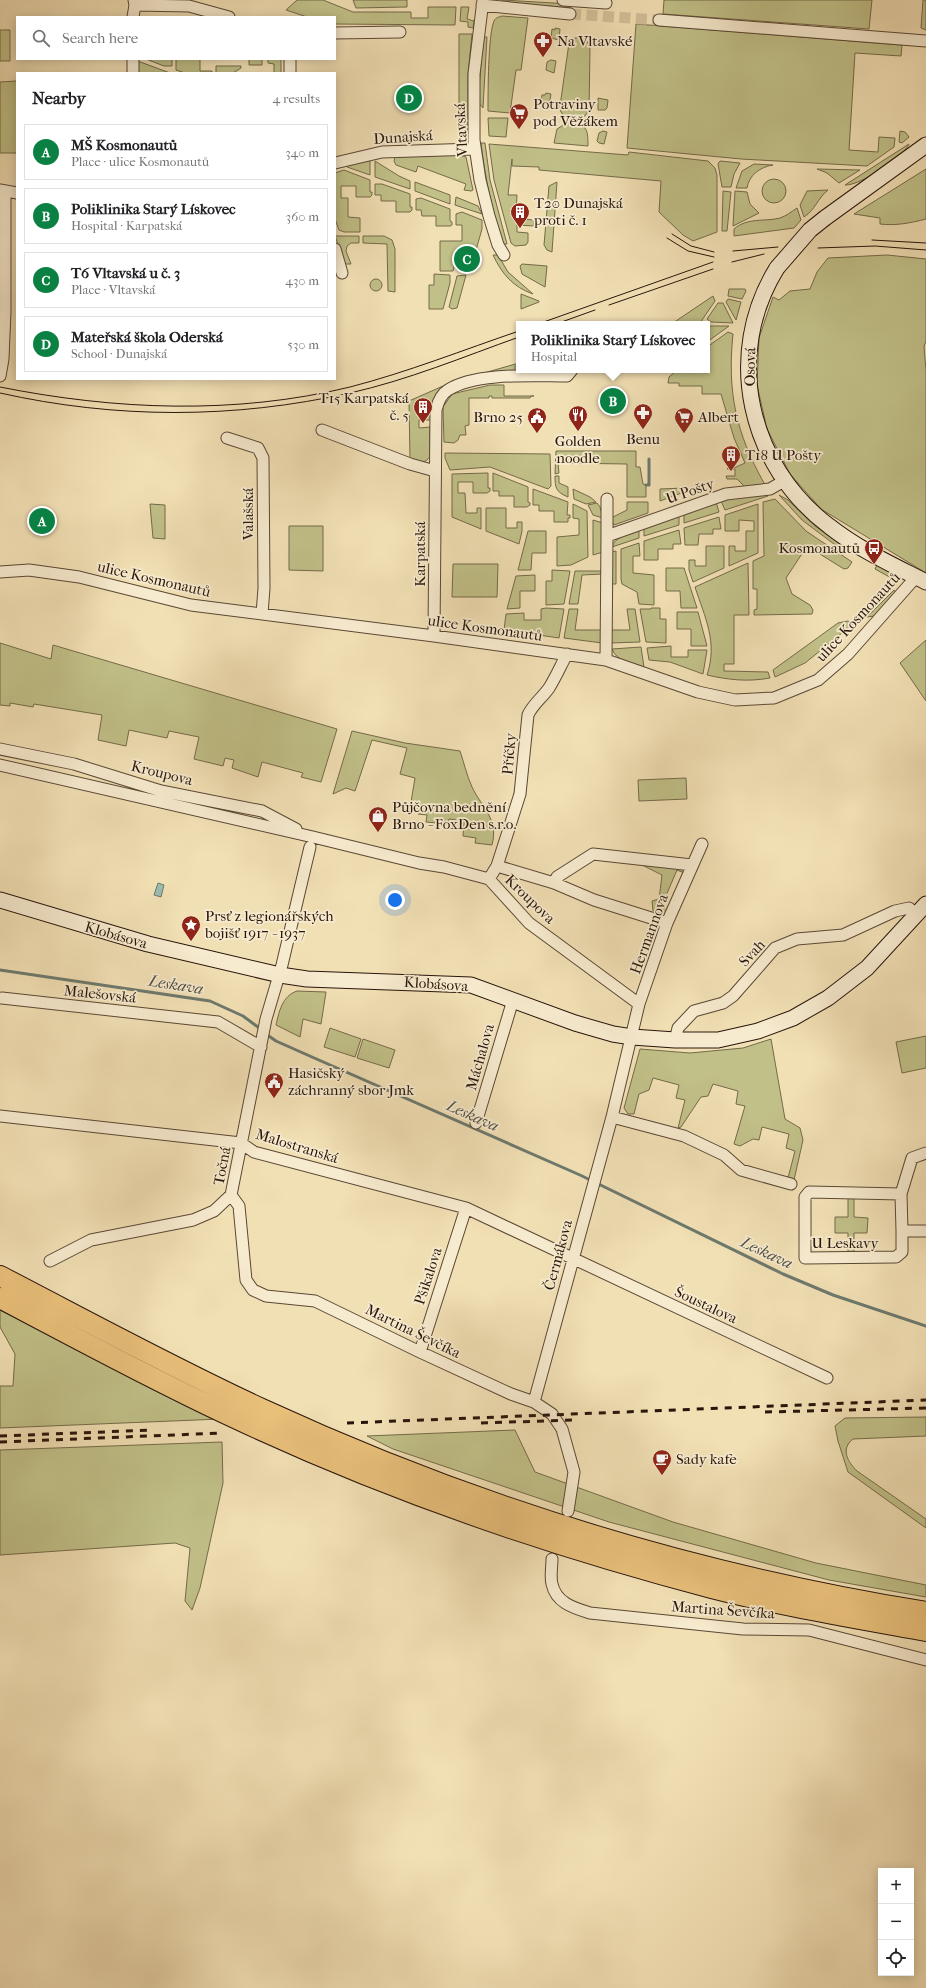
<!DOCTYPE html>
<meta charset="utf-8">
<style>
:root{--surface:#fff;--page:#f2f2f2;--text:#202124;--muted:#757577;--line:#e0e0e0;--accent:#0b8043}
body{margin:0;font-family:"IM FELL French Canon",serif;background:var(--page);color:var(--text)}
.controls{position:absolute;right:12px;bottom:12px;display:grid;overflow:hidden;border-radius:0px;box-shadow:0 2px 10px #0003}
.controls button{width:36px;height:36px;display:grid;place-items:center;padding:0;border:0;border-bottom:1px solid var(--line);background:var(--surface);color:var(--text);font:20px sans-serif}
.you{position:absolute;left:395px;top:900px;width:14px;height:14px;margin:-10px;border:3px solid #fff;border-radius:50%;background:#1a73e8;box-shadow:0 0 0 6px #1a73e833}
.badge{display:grid;place-items:center;width:26px;height:26px;border-radius:50%;background:var(--accent);color:#fff;font-size:13px;font-weight:700}
.pin{position:absolute;translate:-50% -50%;border:2px solid #fff;box-shadow:0 1px 4px #0006}
.popup{position:absolute;left:516px;top:321px;width:194px;height:52px;box-sizing:border-box;display:grid;place-content:center;border-radius:0px;background:var(--surface);filter:drop-shadow(0 1px 3px #0005);font-size:13px;white-space:nowrap;color:var(--muted)}
.popup b{font-size:15px;color:var(--text)}
.popup::after{content:'';position:absolute;left:50%;top:100%;margin-left:-8px;border:8px solid transparent;border-top-color:var(--surface)}
.list{margin:0;padding:0;list-style:none}
h2{display:flex;justify-content:space-between;align-items:center;height:52px;margin:0;padding:0 16px;font-size:17px}
h2 small{font-size:13px;font-weight:400;color:var(--muted)}
.list li{display:grid;grid-template-columns:26px 1fr auto;gap:12px;align-items:center;box-sizing:border-box;height:56px;margin:0 8px 8px;padding:0 8px;border:1px solid var(--line);border-radius:0px}
.list b{display:block;font-size:15px;white-space:nowrap}
.list p{margin:0;font-size:13px;white-space:nowrap;color:var(--muted)}
.list em{font-size:13px;font-style:normal;color:var(--muted)}
.icon{flex:none;width:22px;height:22px;fill:none;stroke:currentColor;stroke-width:2;stroke-linecap:round;stroke-linejoin:round}
.map{position:relative;flex:none;width:926px;height:1988px;overflow:hidden}
.search{position:absolute;background:var(--surface);box-shadow:0 2px 10px #0003;left:16px;top:16px;width:320px;height:44px;display:flex;align-items:center;gap:10px;box-sizing:border-box;padding:0 14px;border-radius:0px;color:var(--muted);font-size:15px}
.panel{position:absolute;background:var(--surface);box-shadow:0 2px 10px #0003;left:16px;top:72px;width:320px;height:308px;border-radius:0px}
.map>svg:first-child{display:block}
</style>
<div class="map">
<svg width="926" height="1988" viewBox="0 0 926 1988">
<rect width="100%" height="100%" fill="#f2e0b5"/>
<filter id="stains"><feTurbulence type="fractalNoise" baseFrequency=".005" numOctaves="4"/><feColorMatrix values="0 0 0 0 .2 0 0 0 0 .09 0 0 0 0 .02 0 0 0 .5 -.17"/></filter>
<radialGradient id="worn" r=".72"><stop offset=".6" stop-color="#630" stop-opacity="0"/><stop offset="1" stop-color="#630" stop-opacity=".3"/></radialGradient>
<path fill="#c1c088" stroke="#746a49" d="M297 0H323L353 12H411V18H428V7H456L455 25 335 24V17H307L286 10Z
M353 0H407V7L356 8Z
M502 0 571 4V8L502 2Z
M664 0H872L869 29 663 14Z
M923 0H926V30L921 28Z
M461 7H469L467 19 474 21 473 28 468 27V22L460 21Z
M502 16 528 18 521 70H516L510 113 488 111C488 93 488 35 494 21 496 17 499 17 502 16Z
M636 24 902 45 901 56 855 53 849 150 878 152 879 137 895 138 894 147 867 166 741 159 627 148Z
M555 28 560 29 559 40 551 38 552 29 555 30Z
M0 30H10V61H0Z
M459 34H472L468 74V136L459 135Z
M483 37H487L483 108 478 102Z
M580 37 587 41 590 49 589 110 585 116 578 119 564 117 560 110V106L569 43 575 38Z
M146 59H172V66H164Z
M176 59H200V71H212V73H185L176 70Z
M249 59H262V65H249Z
M268 59H281V73H274V64L268 63Z
M135 60 170 73H135Z
M551 60 556 61 554 73 546 70 547 62Z
M216 66H241V68L233 73H216Z
M17 81V153H0V82Z
M546 93 551 94 549 106 541 103 542 95H545Z
M598 98 608 100 607 108 605 110H598Z
M488 118H508L506 137 489 136Z
M567 123C586 125 588 126 588 146L554 143 557 129Z
M603 131 607 132 604 144 599 143 597 141 599 133Z
M900 131 905 132 909 137 902 143 899 142Z
M481 143H485L490 180 507 244H503C492 210 485 178 481 143Z
M489 144 628 155 629 152 708 161 715 168 717 175V232L693 241 683 235 659 212 661 181 539 170V167L512 166V159L508 195H517L516 212 520 213V219L534 220V226L517 225V232L528 233V242L526 245 515 246 511 243 494 180Z
M909 144C904 157 860 186 845 185Z
M459 155 466 157 473 190 471 191 464 190 466 184 418 166 416 172 396 165 394 161 395 157 399 156Z
M370 159V175L347 167V165Z
M375 161 399 176 410 181V189L375 177Z
M720 161 740 163 734 174 731 187H722L718 164Z
M754 164 773 165C760 167 749 175 747 188H736L742 171Z
M817 169 860 170 839 183 827 173Z
M926 169V219C911 223 895 226 880 224V218L854 214Z
M344 170 370 180V192H372V195L370 197H356V186H341V198H348V217L360 218V232H344L339 230 335 219V173Z
M762 191a12 12 0 1 1 24 0a12 12 0 1 1-24 0Z
M415 182 450 195V204L415 191Z
M557 182 552 252 547 250 544 245 549 186Z
M375 184H382L410 194V207H412V210L410 212H396V201H381V195H375Z
M828 190C817 199 816 209 804 217L800 205 807 191Z
M723 191 731 192 727 231H722Z
M735 191 747 192 750 204 759 213 733 226Z
M456 197 478 206 482 214 455 205Z
M421 198 450 209V221L452 222V225L450 226H436V216H422L421 210H416V199Z
M797 208 801 220 794 228 734 236V229C748 217 764 222 780 218 786 216 791 212 797 208Z
M462 212 482 220V229L476 250H459L453 271H440V241H462V225H456V214Z
M335 236H359V243H351L347 246 346 251 351 264H345Z
M363 236H384L392 240 395 249V292L388 291 387 244 363 243Z
M493 255H498L508 272 533 294C513 287 502 274 493 255Z
M887 255 926 259V341L924 346 926 371V573L821 509 790 474 767 429 757 385 759 338 773 297 779 300 790 291 810 289 817 272 828 258Z
M522 264 547 266 545 287 522 274 520 266Z
M434 274 450 275V283L443 309H429V285H434Z
M466 275 457 308 452 309 449 307 457 276Z
M370 285a6 6 0 1 1 12 0a6 6 0 1 1-12 0Z
M729 289H745L746 291 742 299 728 296Z
M521 294 539 301V302L521 309Z
M713 296 715 301 700 323H673Z
M728 299 741 302 736 320 726 302Z
M718 303H723L733 323 711 322 707 319Z
M707 326H729L707 342Z
M728 332 733 334C727 392 736 433 764 483L761 486 745 487 737 479H727L726 476H735V469H727L728 468H734L745 463 734 438 721 394H702V386H679V383H668L669 377 677 370H707V347Z
M519 363V366H515V373H484Z
M490 385H504V396H534H531L530 398H492V396H489V398H469V425L465 426 466 435H460L458 440 454 443 444 442 443 407 452 394Z
M443 386C433 397 431 405 431 420H419V428L430 427V456C425 465 418 462 410 459L409 401Z
M556 451H636V467H640L643 484 646 485V497H627V464L558 463 559 473 555 474Z
M445 453 550 454 551 486 548 489 490 467 450 470 445 458Z
M488 473V488H490V491L487 493H473V482H458V493H465L466 513H477V508H481V529L452 517V474Z
M493 473 528 487V502L530 503V505L527 507H514V496H499V491H493Z
M555 476H559V483L568 487V497C556 492 555 488 555 476Z
M684 488V492L660 501V489Z
M533 489 568 502 567 515H570V518H568V522H554V511H539V505H533Z
M573 489 590 497 596 502 586 504 574 499Z
M779 495 788 500 815 526 844 547 842 550 802 520Z
M741 496 767 495 768 496 725 510 721 501Z
M775 499 806 531 852 562 848 568 844 569 807 546 786 578 792 594 810 605 813 610 812 614 754 615V610L757 609V589H753V561L764 556 763 502Z
M627 502H648V513L614 525 611 520 613 517 627 510Z
M716 502 719 512 684 523V514Z
M597 503 600 507 603 518 593 515 588 505Z
M150 504 165 505V539L153 538Z
M573 504 587 511 588 557 571 565 557 566V537L579 535V519L573 518Z
M758 504V553L729 566V546H735V551H746V531H754V521L739 520V531H725V515Z
M486 508H506V528H517V522H522V531L519 544 486 531Z
M679 516V525L644 536V528Z
M719 517 721 529H713V534H699L698 545H685L684 528Z
M593 520 603 523V552L593 555Z
M289 526H323V571L289 570Z
M639 530V538L612 547C615 536 630 534 639 530Z
M679 530 681 544H673V549H658V560H644V541Z
M528 531H546V553H532L531 570H518Z
M639 543 640 556H633V573L654 575V605L639 604 637 592 622 584 621 579V549Z
M706 546H724V568L693 582 689 570V560H695V566H706Z
M616 551V584H611V552Z
M748 563 749 615H734V664H724V671L768 672 770 678C748 682 729 680 707 675 718 642 705 618 695 587Z
M453 564H498L497 597H452Z
M877 565 898 577 895 580 875 569Z
M666 568H684L697 608H681L680 591H666Z
M552 570 570 571 564 604 546 605V581H552Z
M575 571H602V574L582 575 578 604H569Z
M535 575V591H520V608L507 609 516 576Z
M894 590 896 593 874 616 867 617Z
M546 608 564 609 559 638 504 630 506 614 524 613V620H541V609Z
M651 608H660V619H666V643L646 642 640 609H651Z
M569 609H578L575 630H602V643L564 638Z
M627 609H635L640 642 611 643V630H630Z
M677 612H698L707 646H691V629H677Z
M848 621 853 624 805 663 775 677 773 670 838 623Z
M926 640V701L900 663Z
M0 643 51 659 53 645 337 729 321 782 301 777 303 773 262 762 258 777 232 768 234 760 225 758 223 766 194 759 199 737 169 731 167 738 129 730 126 746 98 740 102 715 34 704 33 707 10 703V706L0 705Z
M671 646V657H688V650H707L703 674 670 662 649 660 647 648Z
M641 647 644 667C632 663 617 662 612 649Z
M352 731 405 743 460 751C464 763 467 776 472 787 482 808 499 819 492 845L475 843 476 838 463 836 464 821 449 819 448 824 426 822 427 815 418 814 419 809 410 808 415 778 400 774 407 748 372 740 355 791 346 788 333 794Z
M686 778 687 799 639 801 638 780Z
M636 862 682 868 684 873 677 870 662 905 668 908 665 914 653 911 652 901 659 899 662 875Z
M297 991 326 992 321 1024 303 1019 300 1037 276 1025C279 1012 282 996 297 991Z
M330 1028 361 1039 355 1057 324 1047Z
M926 1036V1068L902 1073 896 1042Z
M363 1039 395 1050 389 1068 357 1058Z
M771 1039 785 1119 800 1128 803 1140 794 1180 788 1178 795 1151 786 1148 789 1134 762 1127 759 1140 753 1139 740 1146 734 1144 745 1106 736 1104 738 1091 713 1084 708 1096 701 1097 681 1127 678 1128 685 1100 676 1098 679 1085 653 1078 649 1090 639 1094 634 1114H628L624 1108 640 1049 690 1053 743 1048Z
M848 1198H854V1217L868 1218 867 1233H854V1252H848V1233H835V1217H848Z
M0 1310 176 1400 221 1419 0 1428V1386H13L15 1354 0 1327Z
M926 1417V1436L853 1439C840 1449 848 1462 857 1471L926 1519V1528L848 1472 838 1441 835 1426 845 1418Z
M515 1430 535 1472 673 1522 816 1563 926 1585V1597L829 1580 609 1522 393 1449 367 1436Z
M222 1442 223 1483 200 1588 192 1610 185 1601 190 1548 175 1543 0 1555V1450Z"/>
<path fill="#9bbdb1" stroke="#6d796e" d="M158 883 164 885 161 897 154 895Z"/>
<g fill="none" stroke-linecap="round" stroke-linejoin="round">
<path stroke="#6d796e" stroke-width="3" d="M646 485H649V459
M0 970 210 1001 243 1016 262 1030
M266 1034 276 1041 312 1057 580 1175 783 1274 833 1295 926 1326"/>
<path stroke="#d4c19b" stroke-width="11" stroke-dasharray="11 5.5" stroke-linecap="butt" d="M570 14 659 20"/>
<defs>
<path id="street" d="M483 0 474 74V140L480 180 489 216 498 245 504 255
M563 0 606 3
M135 5 189 6 229 17
M482 5 570 14
M133 17 135 5 134 0
M659 20 926 41
M335 33 400 32
M133 59V73
M290 59V73
M335 163 382 152 475 149
M0 190 17 193
M335 249 342 273
M0 376 3 359 5 312V191
M322 430 410 464 435 471
M227 438 258 448 263 458 264 588 262 614
M607 499V536
M0 572 29 570 79 577 191 605 434 636 606 660 698 692 735 700 774 698 818 680 848 654 916 577
M434 636 436 410C438 402 441 394 448 390 475 372 534 376 567 376L572 370
M606 660 607 536 726 494 770 489 784 481
M0 749 74 764 161 791 262 811 296 829
M0 765 313 837 419 863 444 867 489 879 529 923 639 1004
M497 866 554 883 594 900 667 923
M489 879 497 866 520 794 528 715C533 704 542 698 549 688 556 677 561 665 567 654
M554 883 557 877 593 854 692 865
M2 998 218 1022 261 1047
M675 1040 678 1028 694 1011 723 1003 733 996 775 948 797 939 843 935 895 911 909 908 917 915
M0 1116 241 1143 254 1152 466 1208 827 1378
M612 1117 684 1136 724 1155 741 1170 791 1184
M476 1123 513 1000
M901 1194 809 1192 805 1197V1258L896 1257 902 1252V1231H926
M231 1195 239 1206 246 1280 253 1290 266 1296 315 1301 420 1352 511 1394 534 1402 552 1414 562 1429 574 1472 568 1511
M902 1231 901 1194 912 1158 926 1153
M50 1261 91 1240 193 1220 214 1211 231 1195 266 1019 282 965 310 847
M420 1352 466 1208
M534 1402 612 1117 639 1004 667 923 702 844
M552 1559C552 1567 550 1577 552 1584 556 1603 574 1608 590 1613L743 1629 809 1630 926 1660"/>
<path id="secondary" d="M825 218 926 145
M777 268C723 355 749 466 829 526 858 549 893 565 926 582
M0 900 148 944 280 975 307 979 471 985 575 1023 613 1034 632 1037 675 1040H718L758 1031 793 1018 828 998 867 968 926 904"/>
<path id="highway" d="M0 1276C87 1321 173 1368 262 1409 472 1506 697 1575 926 1612
M0 1298C78 1339 155 1381 235 1418 388 1490 548 1545 712 1588 782 1606 854 1618 926 1631"/>
</defs>
<use href="#street" stroke="#5a4735" stroke-width="13"/>
<use href="#secondary" stroke="#28140a" stroke-width="17"/>
<use href="#highway" stroke="#28140a" stroke-width="22"/>
<use href="#street" stroke="#f7ebcf" stroke-width="11"/>
<use href="#secondary" stroke="#f7ebcf" stroke-width="15"/>
<use href="#highway" stroke="#e9c07a" stroke-width="20"/>
<path stroke="#28140a" stroke-width="1" d="M672 234 691 246 714 252
M667 238 688 251 714 257
M872 240 926 243
M818 248 875 246 926 250
M733 251 778 247
M732 262 764 254
M609 305 713 269
M538 324 713 262
M556 324 595 310
M0 387C115 410 235 415 350 387 408 372 463 350 519 331
M0 393C116 419 234 419 350 393 408 380 463 357 519 337"/>
<path stroke="#28140a" stroke-width="3" stroke-dasharray="7 7" stroke-linecap="butt" d="M765 1412 926 1408
M347 1423 926 1400
M481 1423 573 1420
M0 1436 153 1430
M0 1442 222 1433"/>
<defs>
<path id="secondary-bridge" d="M777 268 810 230 825 218"/>
</defs>
<use href="#secondary-bridge" stroke="#28140a" stroke-width="17" stroke-linecap="butt"/>
<use href="#secondary-bridge" stroke="#f7ebcf" stroke-width="15"/>
</g>
<defs>
<symbol id="pharmacy-pin" viewBox="-11 -11 22 30"><path d="M0 17L-7.5 6A9.5 9.5 0 1 1 7.5 6Z" fill="#8f2418" stroke="#f7ebcf"/><path d="M-2-6h4v4h4v4h-4v4h-4v-4h-4v-4h4Z" fill="#fff"/></symbol>
<symbol id="supermarket-pin" viewBox="-11 -11 22 30"><path d="M0 17L-7.5 6A9.5 9.5 0 1 1 7.5 6Z" fill="#8f2418" stroke="#f7ebcf"/><path d="M-6-5.5h2.5l.6 2H6L4.5 2H-2.5L-4.4-4H-6ZM-1.5 3.2a1.3 1.3 0 1 0 .1 0ZM3 3.2a1.3 1.3 0 1 0 .1 0Z" fill="#fff"/></symbol>
<symbol id="building-pin" viewBox="-11 -11 22 30"><path d="M0 17L-7.5 6A9.5 9.5 0 1 1 7.5 6Z" fill="#8f2418" stroke="#f7ebcf"/><path d="M-4-6H4V6H1V3H-1V6H-4ZM-2.5-4.3h1.7v1.8h-1.7ZM.8-4.3h1.7v1.8H.8ZM-2.5-1h1.7V.8h-1.7ZM.8-1h1.7V.8H.8Z" fill="#fff"/></symbol>
<symbol id="restaurant-pin" viewBox="-11 -11 22 30"><path d="M0 17L-7.5 6A9.5 9.5 0 1 1 7.5 6Z" fill="#8f2418" stroke="#f7ebcf"/><path d="M-5-6h1v4h1v-4h1v4h1v-4h1v5L-1.5 .5V6h-2V.5L-5-1ZM5-6V6H3V1.5H1.5Q1.5-4 5-6Z" fill="#fff"/></symbol>
<symbol id="civic-pin" viewBox="-11 -11 22 30"><path d="M0 17L-7.5 6A9.5 9.5 0 1 1 7.5 6Z" fill="#8f2418" stroke="#f7ebcf"/><path d="M-.6-6.5H3V-4.5H.6V-3L4-1V1h2V6H-6V1h2V-1L-.6-3ZM-1.2 2.5V6h2.4V2.5Z" fill="#fff"/></symbol>
<symbol id="bus-pin" viewBox="-11 -11 22 30"><path d="M0 17L-7.5 6A9.5 9.5 0 1 1 7.5 6Z" fill="#8f2418" stroke="#f7ebcf"/><path d="M-5-6H5V4H4V6H2V4H-2V6H-4V4H-5ZM-3.5-4V0h7V-4ZM-3.5 1.2v1.5H-2V1.2ZM2 1.2v1.5H3.5V1.2Z" fill="#fff"/></symbol>
<symbol id="shop-pin" viewBox="-11 -11 22 30"><path d="M0 17L-7.5 6A9.5 9.5 0 1 1 7.5 6Z" fill="#8f2418" stroke="#f7ebcf"/><path d="M-5-2.5h2.3a2.7 3.5 0 0 1 5.4 0H5L5.5 6h-11ZM-1.5-2.5h3a1.5 2.3 0 0 0-3 0Z" fill="#fff"/></symbol>
<symbol id="sight-pin" viewBox="-11 -11 22 30"><path d="M0 17L-7.5 6A9.5 9.5 0 1 1 7.5 6Z" fill="#8f2418" stroke="#f7ebcf"/><path d="M0-6L1.8-2.2L6-1.7L2.9 1.2L3.7 5.4L0 3.3L-3.7 5.4L-2.9 1.2L-6-1.7L-1.8-2.2Z" fill="#fff"/></symbol>
<symbol id="cafe-pin" viewBox="-11 -11 22 30"><path d="M0 17L-7.5 6A9.5 9.5 0 1 1 7.5 6Z" fill="#8f2418" stroke="#f7ebcf"/><path d="M-5.5-4.5H6V0H3Q3 3.5 0 3.5H-2.5Q-5.5 3.5-5.5 0ZM3-3.2v2h1.7v-2ZM-6 4.5H4V6H-6Z" fill="#fff"/></symbol>
</defs>
<g fill-rule="evenodd">
<use href="#pharmacy-pin" x="532" y="30" width="22" height="30"/>
<use href="#supermarket-pin" x="508" y="102" width="22" height="30"/>
<use href="#building-pin" x="509" y="201" width="22" height="30"/>
<use href="#building-pin" x="412" y="396" width="22" height="30"/>
<use href="#pharmacy-pin" x="632" y="402" width="22" height="30"/>
<use href="#restaurant-pin" x="567" y="404" width="22" height="30"/>
<use href="#civic-pin" x="526" y="406" width="22" height="30"/>
<use href="#supermarket-pin" x="673" y="406" width="22" height="30"/>
<use href="#building-pin" x="720" y="444" width="22" height="30"/>
<use href="#bus-pin" x="863" y="537" width="22" height="30"/>
<use href="#shop-pin" x="367" y="805" width="22" height="30"/>
<use href="#sight-pin" x="180" y="914" width="22" height="30"/>
<use href="#civic-pin" x="263" y="1071" width="22" height="30"/>
<use href="#cafe-pin" x="651" y="1448" width="22" height="30"/>
</g>
<g text-anchor="middle" stroke-width="3.5" stroke-linejoin="round" paint-order="stroke">
<g font-size="15" fill="#28140a" stroke="#f7ebcf" text-anchor="start">
<text x="557" y="46">Na Vltavské</text>
<text x="533" y="109">Potraviny<tspan x="533" dy="17">pod Věžákem</tspan></text>
<text x="534" y="208">T20 Dunajská<tspan x="534" dy="17">proti č. 1</tspan></text>
<text x="409" y="403" text-anchor="end">T15 Karpatská<tspan x="409" dy="17">č. 5</tspan></text>
<text x="523" y="422" text-anchor="end">Brno 25</text>
<text x="698" y="422">Albert</text>
<text x="643" y="444" text-anchor="middle">Benu</text>
<text x="578" y="446" text-anchor="middle">Golden<tspan x="578" dy="17">noodle</tspan></text>
<text x="745" y="460">T18 U Pošty</text>
<text x="860" y="553" text-anchor="end">Kosmonautů</text>
<text x="392" y="812">Půjčovna bednění<tspan x="392" dy="17">Brno - FoxDen s.r.o.</tspan></text>
<text x="205" y="921">Prsť z legionářských<tspan x="205" dy="17">bojišť 1917 - 1937</tspan></text>
<text x="288" y="1078">Hasičský<tspan x="288" dy="17">záchranný sbor Jmk</tspan></text>
<text x="676" y="1464">Sady kafe</text>
</g>
<g font-size="15" fill="#28140a" stroke="#f7ebcf">
<text transform="translate(461 130) rotate(-93)" y="5">Vltavská</text>
<text transform="translate(403 137) rotate(-4)" y="5">Dunajská</text>
<text transform="translate(750 367) rotate(-89)" y="5">Osová</text>
<text transform="translate(690 491) rotate(-19)" y="5">U Pošty</text>
<text transform="translate(248 514) rotate(-90)" y="5">Valašská</text>
<text transform="translate(420 554) rotate(-90)" y="5">Karpatská</text>
<text transform="translate(154 579) rotate(13)" y="5">ulice Kosmonautů</text>
<text transform="translate(858 617) rotate(-47)" y="5">ulice Kosmonautů</text>
<text transform="translate(485 628) rotate(8)" y="5">ulice Kosmonautů</text>
<text transform="translate(509 754) rotate(-85)" y="5">Příčky</text>
<text transform="translate(162 773) rotate(14)" y="5">Kroupova</text>
<text transform="translate(530 899) rotate(44)" y="5">Kroupova</text>
<text transform="translate(649 934) rotate(-70)" y="5">Hermannova</text>
<text transform="translate(116 935) rotate(16)" y="5">Klobásova</text>
<text transform="translate(752 953) rotate(-47)" y="5">Svah</text>
<text transform="translate(436 984) rotate(4)" y="5">Klobásova</text>
<text transform="translate(100 994) rotate(6)" y="5">Malešovská</text>
<text transform="translate(480 1057) rotate(-74)" y="5">Máchalova</text>
<text transform="translate(297 1146) rotate(17)" y="5">Malostranská</text>
<text transform="translate(222 1166) rotate(-79)" y="5">Točná</text>
<text x="845" y="1248">U Leskavy</text>
<text transform="translate(558 1255) rotate(-75)" y="5">Čermákova</text>
<text transform="translate(428 1276) rotate(-72)" y="5">Pšikalova</text>
<text transform="translate(706 1305) rotate(25)" y="5">Šoustalova</text>
<text transform="translate(413 1331) rotate(26)" y="5">Martina Ševčíka</text>
<text transform="translate(723 1610) rotate(4)" y="5">Martina Ševčíka</text>
</g>
<g font-size="16" font-style="italic" fill="#504f44" stroke="#f7ebcf">
<text transform="translate(176 984) rotate(9)" y="6">Leskava</text>
<text transform="translate(473 1115) rotate(24)" y="6">Leskava</text>
<text transform="translate(767 1252) rotate(25)" y="6">Leskava</text>
</g>
</g>
<rect width="100%" height="100%" filter="url(#stains)"/>
<rect width="100%" height="100%" fill="url(#worn)"/>
</svg>
<div class="controls">
<button>+</button>
<button>−</button>
<button><svg class="icon" aria-label="locate" viewBox="0 0 24 24"><circle cx="12" cy="12" r="6"/><path d="M12 2v4M12 18v4M2 12h4M18 12h4"/></svg></button>
</div>
<div class="you"></div>
<div class="pin badge" style="left:42px;top:521px">A</div>
<div class="pin badge" style="left:613px;top:401px">B</div>
<div class="popup"><b>Poliklinika Starý Lískovec</b>Hospital</div>
<div class="pin badge" style="left:467px;top:259px">C</div>
<div class="pin badge" style="left:409px;top:98px">D</div>
<div class="search"><svg class="icon" aria-label="search" viewBox="0 0 24 24"><circle cx="10" cy="10" r="6"/><path d="M15 15l6 6"/></svg>Search here</div>
<section class="panel">
<h2>Nearby<small>4 results</small></h2>
<ul class="list">
<li><span class="badge">A</span><div><b>MŠ Kosmonautů</b><p>Place · ulice Kosmonautů</p></div><em>340 m</em></li>
<li><span class="badge">B</span><div><b>Poliklinika Starý Lískovec</b><p>Hospital · Karpatská</p></div><em>360 m</em></li>
<li><span class="badge">C</span><div><b>T6 Vltavská u č. 3</b><p>Place · Vltavská</p></div><em>430 m</em></li>
<li><span class="badge">D</span><div><b>Mateřská škola Oderská</b><p>School · Dunajská</p></div><em>530 m</em></li>
</ul>
</section>
</div>
